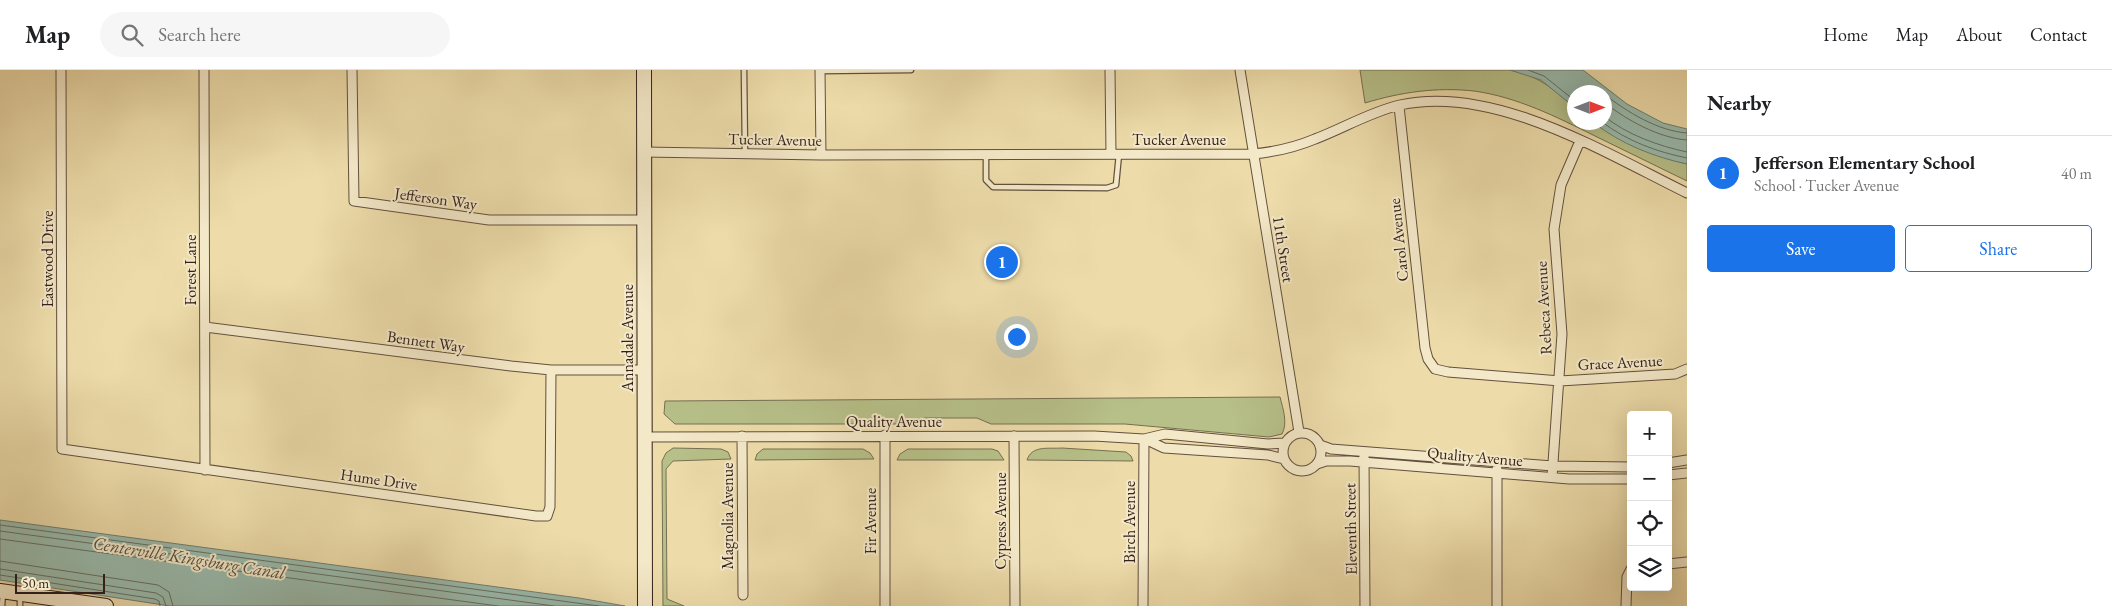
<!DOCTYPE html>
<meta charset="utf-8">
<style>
:root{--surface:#fff;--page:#f6f6f6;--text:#202124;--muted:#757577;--line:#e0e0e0;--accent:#1a73e8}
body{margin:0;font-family:"EB Garamond",serif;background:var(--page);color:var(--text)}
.controls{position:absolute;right:15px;bottom:15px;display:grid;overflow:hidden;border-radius:5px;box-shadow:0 5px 20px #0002}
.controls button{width:45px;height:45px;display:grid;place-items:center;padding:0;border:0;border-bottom:1px solid var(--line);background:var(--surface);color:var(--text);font:25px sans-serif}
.compass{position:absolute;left:1567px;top:15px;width:45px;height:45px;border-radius:50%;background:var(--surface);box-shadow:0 5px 20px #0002;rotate:90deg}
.scale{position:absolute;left:15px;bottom:12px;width:90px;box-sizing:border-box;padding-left:5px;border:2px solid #35211a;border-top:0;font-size:14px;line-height:18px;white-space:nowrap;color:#35211a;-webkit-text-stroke:4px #f3e8c8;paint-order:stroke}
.you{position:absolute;left:1016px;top:266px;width:18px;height:18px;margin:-12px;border:4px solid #fff;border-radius:50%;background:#1a73e8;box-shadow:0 0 0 8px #1a73e833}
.badge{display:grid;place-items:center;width:32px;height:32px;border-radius:50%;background:var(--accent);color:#fff;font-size:16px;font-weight:700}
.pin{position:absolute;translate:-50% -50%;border:2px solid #fff;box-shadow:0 1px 5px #0006}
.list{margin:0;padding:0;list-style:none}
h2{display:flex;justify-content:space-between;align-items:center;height:65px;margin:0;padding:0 20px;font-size:21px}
h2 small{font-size:16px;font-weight:400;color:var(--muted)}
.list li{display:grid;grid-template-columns:32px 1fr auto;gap:15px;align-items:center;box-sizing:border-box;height:75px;padding:0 20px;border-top:1px solid var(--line)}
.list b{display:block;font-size:19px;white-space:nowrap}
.list p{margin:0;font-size:16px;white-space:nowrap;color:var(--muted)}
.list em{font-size:16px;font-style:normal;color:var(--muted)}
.actions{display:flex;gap:10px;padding:15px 20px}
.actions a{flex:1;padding:11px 0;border:1px solid var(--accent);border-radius:5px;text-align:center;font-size:18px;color:var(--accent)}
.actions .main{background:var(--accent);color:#fff}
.icon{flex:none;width:28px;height:28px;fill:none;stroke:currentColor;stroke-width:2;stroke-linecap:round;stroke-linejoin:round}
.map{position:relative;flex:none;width:1687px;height:536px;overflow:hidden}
header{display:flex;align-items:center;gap:30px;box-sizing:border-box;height:70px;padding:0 25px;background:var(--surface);border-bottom:1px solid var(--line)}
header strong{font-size:24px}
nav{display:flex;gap:28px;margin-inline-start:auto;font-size:18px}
.search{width:350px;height:45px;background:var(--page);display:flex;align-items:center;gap:12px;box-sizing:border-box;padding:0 18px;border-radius:28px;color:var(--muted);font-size:19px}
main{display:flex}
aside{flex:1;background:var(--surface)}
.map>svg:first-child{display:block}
</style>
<header>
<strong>Map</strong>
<div class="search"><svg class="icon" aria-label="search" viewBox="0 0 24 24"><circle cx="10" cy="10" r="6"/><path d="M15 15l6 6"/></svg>Search here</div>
<nav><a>Home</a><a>Map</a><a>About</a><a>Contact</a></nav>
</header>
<main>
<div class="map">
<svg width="1687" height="536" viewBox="0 0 1687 536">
<rect width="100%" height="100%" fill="#eddcaa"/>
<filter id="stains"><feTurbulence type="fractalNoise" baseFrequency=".004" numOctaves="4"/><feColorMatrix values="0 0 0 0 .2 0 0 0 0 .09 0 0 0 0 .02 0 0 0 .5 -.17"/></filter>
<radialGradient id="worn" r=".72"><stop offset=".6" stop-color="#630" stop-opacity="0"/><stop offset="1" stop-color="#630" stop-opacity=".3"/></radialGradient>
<path fill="#b7c089" stroke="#767052" d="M1360 0H1510C1539 6 1552 18 1574 37V52L1594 53 1629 74 1668 89 1687 94V111C1656 96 1626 81 1595 66 1557 47 1517 27 1474 21 1437 17 1401 22 1365 33Z
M1280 327C1283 339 1288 353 1282 364L1269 367 1125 354H991L977 348H925L909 354H675L664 344 665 331Z
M673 378 721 379 728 382 731 389 673 391 666 399 667 529 684 536H663L662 391 666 383Z
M1062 378 1126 382 1131 386 1133 391 1027 390C1032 375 1048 379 1062 378Z
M763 379H863L870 383 874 389 755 390 757 384Z
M908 379H992L998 381 1004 390H897L900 384Z"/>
<path fill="#99bbad" stroke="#717d72" d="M1510 0H1583L1627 34 1663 53 1687 59V94C1654 87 1621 74 1594 53L1604 52V22H1574V37L1541 10Z
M0 450 579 528 625 536H170L0 510Z"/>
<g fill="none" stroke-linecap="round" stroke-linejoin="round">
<path stroke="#676e64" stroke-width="1" d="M1528 0 1544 6 1574 30
M1604 24C1627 42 1658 61 1687 63
M1604 32C1626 50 1659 68 1687 70
M1604 46C1627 65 1659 76 1687 82
M1602 52C1627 71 1657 82 1687 88
M0 455 599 536
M0 461 554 536
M0 469 498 536
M0 491 158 515 169 522 173 536
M0 499 156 523 163 527 166 536
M0 505 155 529 159 531 160 536"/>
<defs>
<path id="lane" d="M744 0 745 83
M820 1 911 0
M986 85V110L993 117 1107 118 1116 115 1119 84
M2 536 3 523
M20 536V525"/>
<path id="street" d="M61 0 62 379 536 446H547L550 437 551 300
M204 0 205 400
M352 0 354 131 489 150H644
M820 0 821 85
M1110 0 1111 84
M1240 0 1299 362
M1399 36 1425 278 1428 289 1435 299 1448 302 1560 311 1675 304 1687 299
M644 82 821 85 1253 84C1274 82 1296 77 1315 69 1344 58 1370 42 1400 35 1494 14 1605 83 1687 123
M205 257 511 296 551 300H644
M1283 382a19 19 0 1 1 38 0a19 19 0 1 1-38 0Z
M885 365V536
M742 366 743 525
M1014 366 1015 536
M644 367 1094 366 1144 369 1165 364 1268 374 1284 373
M1145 369 1164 378 1268 385 1284 389
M1320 375 1331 379 1553 396 1631 397
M1364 386 1365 536
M1668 393 1687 390
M1317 394 1326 391H1350L1569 409H1631
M1497 399V536
M1668 405 1687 403
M1552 407 1562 264 1554 159 1561 115 1580 71
M1668 494 1687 492
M1143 536 1144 369
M1626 536 1627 507 1631 499"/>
<path id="secondary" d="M644 0 645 536
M0 521 106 536"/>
</defs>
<use href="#lane" stroke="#63503e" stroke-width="7"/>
<use href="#street" stroke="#63503e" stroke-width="11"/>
<use href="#secondary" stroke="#35211a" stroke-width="16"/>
<use href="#lane" stroke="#f3e8c8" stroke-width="4.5"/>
<use href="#street" stroke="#f3e8c8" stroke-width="9"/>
<use href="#secondary" stroke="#f3e8c8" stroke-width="14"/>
</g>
<g text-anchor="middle" stroke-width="4" stroke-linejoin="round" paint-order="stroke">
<g font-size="16" fill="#35211a" stroke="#f3e8c8">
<text transform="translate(775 69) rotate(1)" y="6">Tucker Avenue</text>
<text x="1179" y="75">Tucker Avenue</text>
<text transform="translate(436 128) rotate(8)" y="6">Jefferson Way</text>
<text transform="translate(1398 170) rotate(-96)" y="6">Carol Avenue</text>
<text transform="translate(1284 179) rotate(81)" y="6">11th Street</text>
<text transform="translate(47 189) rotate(-90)" y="6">Eastwood Drive</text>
<text transform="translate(190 200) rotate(-90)" y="6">Forest Lane</text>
<text transform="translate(1543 238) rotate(-93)" y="6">Rebeca Avenue</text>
<text transform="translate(627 268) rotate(-90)" y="6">Annadale Avenue</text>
<text transform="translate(426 271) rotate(8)" y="6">Bennett Way</text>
<text transform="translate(1620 292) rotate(-3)" y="6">Grace Avenue</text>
<text x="894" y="357">Quality Avenue</text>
<text transform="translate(1475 386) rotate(5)" y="6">Quality Avenue</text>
<text transform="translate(379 409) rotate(8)" y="6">Hume Drive</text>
<text transform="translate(727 446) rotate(-90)" y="6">Magnolia Avenue</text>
<text transform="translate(870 451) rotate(-90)" y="6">Fir Avenue</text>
<text transform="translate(1000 451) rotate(-90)" y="6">Cypress Avenue</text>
<text transform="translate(1129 452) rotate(-90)" y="6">Birch Avenue</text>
<text transform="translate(1350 459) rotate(-91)" y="6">Eleventh Street</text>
</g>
<g font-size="18" font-style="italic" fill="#534f46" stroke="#f3e8c8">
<text transform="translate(189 488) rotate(9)" y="6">Centerville Kingsburg Canal</text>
</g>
</g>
<rect width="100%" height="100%" filter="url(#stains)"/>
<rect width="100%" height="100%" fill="url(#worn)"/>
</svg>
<div class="controls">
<button>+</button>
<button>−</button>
<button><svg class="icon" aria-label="locate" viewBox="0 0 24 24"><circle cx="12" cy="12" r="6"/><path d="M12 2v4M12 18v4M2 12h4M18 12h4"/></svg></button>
<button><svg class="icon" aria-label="layers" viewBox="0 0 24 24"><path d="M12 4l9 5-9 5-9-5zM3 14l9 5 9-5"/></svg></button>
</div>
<svg class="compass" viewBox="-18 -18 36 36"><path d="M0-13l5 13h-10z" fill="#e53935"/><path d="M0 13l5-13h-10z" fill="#757577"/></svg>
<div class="scale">50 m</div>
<div class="you"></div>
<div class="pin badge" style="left:1002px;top:192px">1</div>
</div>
<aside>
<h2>Nearby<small></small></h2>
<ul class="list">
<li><span class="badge">1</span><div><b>Jefferson Elementary School</b><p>School · Tucker Avenue</p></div><em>40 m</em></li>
</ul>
<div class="actions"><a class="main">Save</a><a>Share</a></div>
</aside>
</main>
